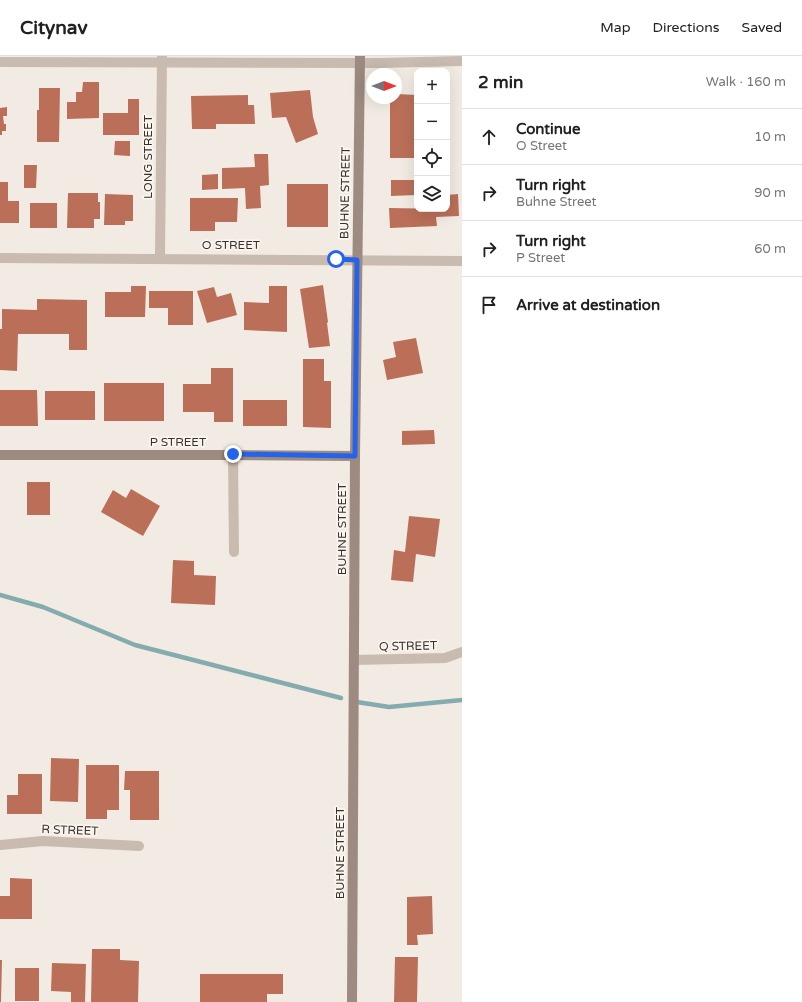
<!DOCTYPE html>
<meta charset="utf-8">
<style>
:root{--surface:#fff;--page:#f2f2f2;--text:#202124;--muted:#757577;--line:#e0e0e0}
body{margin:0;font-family:"Varela Round",sans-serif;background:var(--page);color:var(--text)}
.controls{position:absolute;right:12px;top:12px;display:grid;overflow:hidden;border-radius:8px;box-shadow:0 4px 16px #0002}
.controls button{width:36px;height:36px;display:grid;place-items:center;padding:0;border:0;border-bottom:1px solid var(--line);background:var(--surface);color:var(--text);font:20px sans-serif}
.compass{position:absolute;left:366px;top:12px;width:36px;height:36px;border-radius:50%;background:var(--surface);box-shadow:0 4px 16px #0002;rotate:90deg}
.stop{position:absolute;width:12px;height:12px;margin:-9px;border:3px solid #2563eb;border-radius:50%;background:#fff}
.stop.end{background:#2563eb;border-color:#fff;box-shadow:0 1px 4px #0008}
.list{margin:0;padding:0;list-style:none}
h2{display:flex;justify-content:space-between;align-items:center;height:52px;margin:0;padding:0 16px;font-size:17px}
h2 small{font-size:13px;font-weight:400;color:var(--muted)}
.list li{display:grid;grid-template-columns:26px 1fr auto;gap:12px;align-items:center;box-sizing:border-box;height:56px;padding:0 16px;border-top:1px solid var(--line)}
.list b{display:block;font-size:15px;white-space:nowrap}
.list p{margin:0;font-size:13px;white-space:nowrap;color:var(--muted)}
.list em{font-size:13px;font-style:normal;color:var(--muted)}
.icon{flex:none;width:22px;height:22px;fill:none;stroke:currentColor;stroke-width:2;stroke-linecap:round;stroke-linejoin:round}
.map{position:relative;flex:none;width:462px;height:946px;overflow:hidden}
header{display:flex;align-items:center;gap:24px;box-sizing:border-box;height:56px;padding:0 20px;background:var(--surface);border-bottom:1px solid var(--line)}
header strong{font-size:19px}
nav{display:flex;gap:22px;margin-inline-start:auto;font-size:14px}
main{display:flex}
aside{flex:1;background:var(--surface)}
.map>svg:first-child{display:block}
</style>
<header>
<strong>Citynav</strong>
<nav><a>Map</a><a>Directions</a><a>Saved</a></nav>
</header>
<main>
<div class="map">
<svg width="462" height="946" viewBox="0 0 462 946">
<rect width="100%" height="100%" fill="#f2ebe3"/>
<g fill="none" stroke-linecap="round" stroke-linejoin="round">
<path stroke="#84abad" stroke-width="4.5" d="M0 539 43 551 135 589 341 642
M357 646 389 651 462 644"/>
</g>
<path fill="#bb6f58" d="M83 26H99V62L67 63V46H76V36H82Z
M39 32H60L59 86H37V54H39Z
M310 34 313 61 318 78 296 87 286 61 272 62 270 37Z
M396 38 417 39V102H390V42H396Z
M248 39V49H254L255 68H216V73H192L191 40Z
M128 43H139V79H103V57H128Z
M7 51V60H3L4 68H6V75H2V79H0V52Z
M115 85H130V100L114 99Z
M254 98H268L269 129 260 130 261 152 246 153 245 132 222 133V112L255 111Z
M24 109H37L36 132H24Z
M218 118V133L202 134V119Z
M391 124H417V139L391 140Z
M0 126H8V145H19V167H0Z
M287 128H328V171H287Z
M68 137H98V146H100V163H94V172H67Z
M105 138 133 139V165H125V169H104Z
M458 138 459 160 436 161 437 170 390 172 389 152 447 153V139Z
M190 142H238L237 166H215V175H190Z
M30 147H57V172H30Z
M323 229 328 266 327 267 330 290 309 292 300 233Z
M131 230H146L145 261H105V236H131Z
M269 230H287V276L244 274V246L269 247Z
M214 231 217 241 231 237 237 259 207 267 197 235Z
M149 235H193V269H168V252H149Z
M37 243 87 244V294H69V278H18L17 315 0 314V273H2V253L37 254Z
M416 282 423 317 387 324 383 304 396 301 393 286Z
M303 303H324V325H331V372L303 371Z
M211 312H233V366H214V356H183V328H211Z
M104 327H164V365H104Z
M0 334H37L38 370H0Z
M45 335H95V364H45Z
M243 344H287V370H243Z
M434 374 435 388 402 389V375Z
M27 426H50V459H27Z
M131 433 160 450 143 480 101 456 113 434 126 442Z
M409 460 440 463 435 501 416 498 413 526 391 524 394 494 405 496Z
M173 504 194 505V519L216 520 215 549 171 547Z
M51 702 79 703 78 746 50 745Z
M86 709H119V754H107V763H86Z
M125 715H159V764H130V734H124Z
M18 718H42V758H7V739H18Z
M10 822 32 823V863H0V840H10Z
M432 840 433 878 417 879 418 889H407V841Z
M92 893H120V904L139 905 138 946H91Z
M395 901H418L417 946H394Z
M0 904H2L1 946H0Z
M52 907 86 908 85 946H71V936L51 935Z
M15 912H39V945H15Z
M200 918H283V938H267V946H200Z"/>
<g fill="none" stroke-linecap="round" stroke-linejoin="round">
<path stroke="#c9bbaf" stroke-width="10" d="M0 6 379 7 462 5
M0 202 462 205
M160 202 162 0
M233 399 234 496
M354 604 445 602 462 596
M0 789 43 785 139 790"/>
<path stroke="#9d8b81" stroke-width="10" d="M0 399H233L355 400
M352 946 355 400 360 0"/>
</g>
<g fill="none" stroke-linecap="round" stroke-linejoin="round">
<path stroke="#2563eb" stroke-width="5" d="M233 398 355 400 357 204 336 203"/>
</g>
<g text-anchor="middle" stroke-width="3.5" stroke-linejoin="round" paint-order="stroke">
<g font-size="12" fill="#39302d" stroke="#faf5ef">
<text transform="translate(148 101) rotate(-90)" y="4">LONG STREET</text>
<text transform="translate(345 137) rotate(-89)" y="4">BUHNE STREET</text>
<text x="231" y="193">O STREET</text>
<text x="178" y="390">P STREET</text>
<text transform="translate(342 473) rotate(-90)" y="4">BUHNE STREET</text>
<text transform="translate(408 590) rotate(-1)" y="4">Q STREET</text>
<text transform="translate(70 774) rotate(2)" y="4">R STREET</text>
<text transform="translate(340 797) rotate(-90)" y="4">BUHNE STREET</text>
</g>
</g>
</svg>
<div class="controls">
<button>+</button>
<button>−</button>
<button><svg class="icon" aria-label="locate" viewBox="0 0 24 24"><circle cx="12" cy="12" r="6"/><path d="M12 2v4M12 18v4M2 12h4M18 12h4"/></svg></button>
<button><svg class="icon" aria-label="layers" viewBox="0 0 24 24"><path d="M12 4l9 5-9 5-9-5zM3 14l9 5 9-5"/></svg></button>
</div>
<svg class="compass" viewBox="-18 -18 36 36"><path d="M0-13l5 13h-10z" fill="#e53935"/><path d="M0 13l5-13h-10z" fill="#757577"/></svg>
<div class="stop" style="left:336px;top:203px"></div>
<div class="stop end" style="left:233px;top:398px"></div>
</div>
<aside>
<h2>2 min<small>Walk · 160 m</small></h2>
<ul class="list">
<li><svg class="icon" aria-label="ahead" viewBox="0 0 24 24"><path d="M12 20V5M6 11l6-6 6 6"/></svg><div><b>Continue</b><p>O Street</p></div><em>10 m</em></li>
<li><svg class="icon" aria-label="right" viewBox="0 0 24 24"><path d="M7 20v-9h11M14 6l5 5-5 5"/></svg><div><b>Turn right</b><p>Buhne Street</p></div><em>90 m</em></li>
<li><svg class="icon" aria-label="right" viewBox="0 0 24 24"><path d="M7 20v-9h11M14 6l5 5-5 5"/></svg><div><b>Turn right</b><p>P Street</p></div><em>60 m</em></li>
<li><svg class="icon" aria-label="arrive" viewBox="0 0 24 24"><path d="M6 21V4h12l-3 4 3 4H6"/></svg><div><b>Arrive at destination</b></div></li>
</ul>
</aside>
</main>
